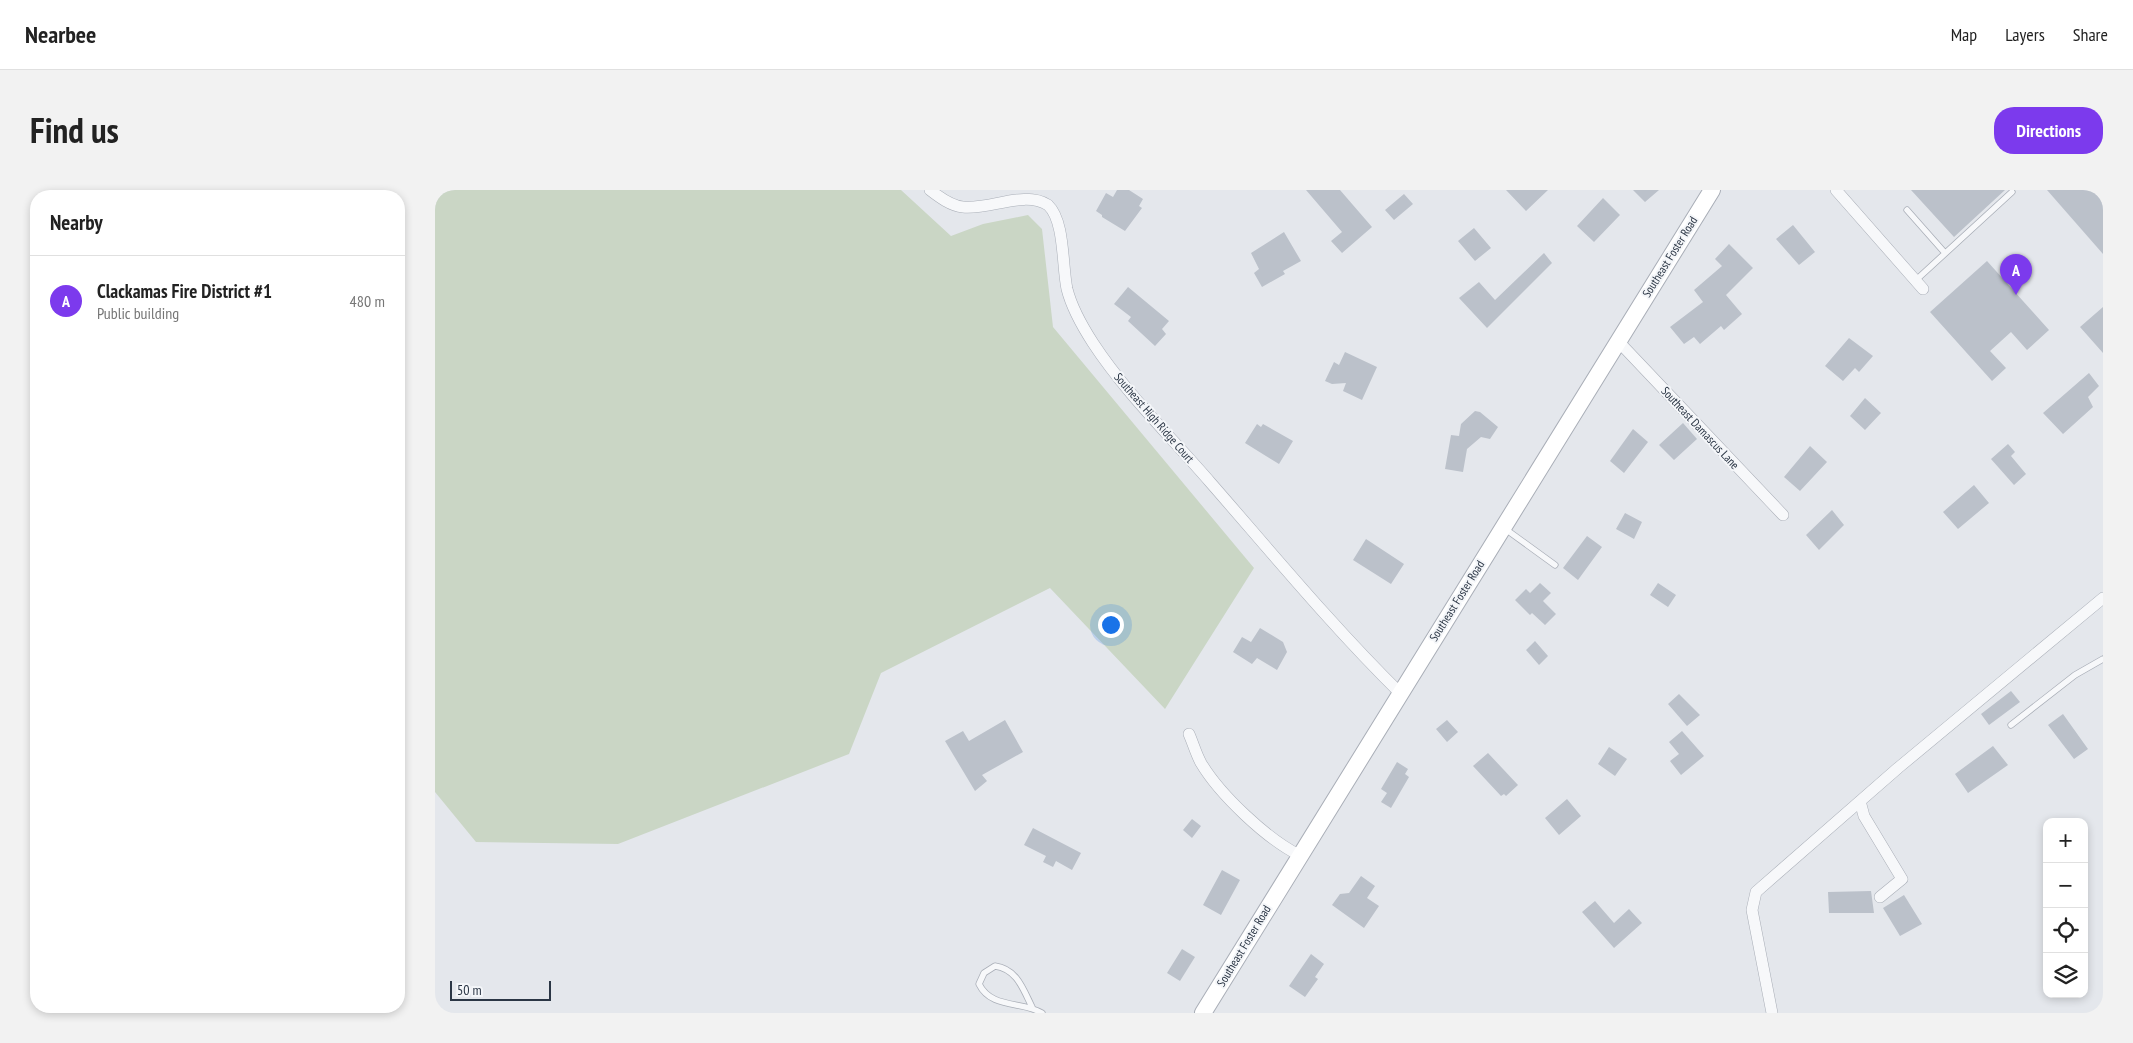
<!DOCTYPE html>
<meta charset="utf-8">
<style>
:root{--surface:#fff;--page:#f2f2f2;--text:#222;--muted:#767676;--line:#e0e0e0;--accent:#7c3aed}
body{margin:0;font-family:"PT Sans Narrow",sans-serif;background:var(--page);color:var(--text)}
.controls{position:absolute;right:15px;bottom:15px;display:grid;overflow:hidden;border-radius:10px;box-shadow:0 2px 8px #0003}
.controls button{width:45px;height:45px;display:grid;place-items:center;padding:0;border:0;border-bottom:1px solid var(--line);background:var(--surface);color:var(--text);font:25px sans-serif}
.scale{position:absolute;left:15px;bottom:12px;width:101px;box-sizing:border-box;padding-left:5px;border:2px solid #2b3645;border-top:0;font-size:14px;line-height:18px;white-space:nowrap;color:#2b3645;-webkit-text-stroke:4px #f4f6f9;paint-order:stroke}
.you{position:absolute;left:675px;top:434px;width:18px;height:18px;margin:-12px;border:4px solid #fff;border-radius:50%;background:#1a73e8;box-shadow:0 0 0 8px #1a73e833}
.badge{display:grid;place-items:center;width:32px;height:32px;border-radius:50%;background:var(--accent);color:#fff;font-size:16px;font-weight:700}
.pin{position:absolute;translate:-50% -41px;filter:drop-shadow(0 1px 2px #0008)}
.pin::after{content:'';position:absolute;top:26px;width:18px;height:15px;background:inherit;clip-path:polygon(0 0,100% 0,50% 100%)}
.list{margin:0;padding:0;list-style:none}
h2{display:flex;justify-content:space-between;align-items:center;height:65px;margin:0;padding:0 20px;font-size:21px}
h2 small{font-size:16px;font-weight:400;color:var(--muted)}
.list li{display:grid;grid-template-columns:32px 1fr auto;gap:15px;align-items:center;box-sizing:border-box;height:90px;padding:0 20px;border-top:1px solid var(--line)}
.list b{display:block;font-size:19px;white-space:nowrap}
.list p{margin:0;font-size:16px;white-space:nowrap;color:var(--muted)}
.list em{font-size:16px;font-style:normal;color:var(--muted)}
.icon{flex:none;width:28px;height:28px;fill:none;stroke:currentColor;stroke-width:2;stroke-linecap:round;stroke-linejoin:round}
.map{position:relative;flex:none;width:1668px;height:823px;overflow:hidden;border-radius:20px}
header{display:flex;align-items:center;gap:30px;box-sizing:border-box;height:70px;padding:0 25px;background:var(--surface);border-bottom:1px solid var(--line)}
header strong{font-size:24px}
nav{display:flex;gap:28px;margin-inline-start:auto;font-size:18px}
.intro{display:flex;align-items:center;justify-content:space-between;box-sizing:border-box;height:120px;padding:0 30px}
h1{margin:0;font-size:35px}
.button{padding:12px 22px;border-radius:20px;background:var(--accent);color:#fff;font-size:18px;font-weight:700}
main{display:flex;gap:30px;padding:0 30px}
aside{flex:1;background:var(--surface);border-radius:20px;box-shadow:0 2px 8px #0003}
.map>svg:first-child{display:block}
</style>
<header>
<strong>Nearbee</strong>
<nav><a>Map</a><a>Layers</a><a>Share</a></nav>
</header>
<div class="intro"><h1>Find us</h1><a class="button">Directions</a></div>
<main>
<aside>
<h2>Nearby<small></small></h2>
<ul class="list">
<li><span class="badge">A</span><div><b>Clackamas Fire District #1</b><p>Public building</p></div><em>480 m</em></li>
</ul>
</aside>
<div class="map">
<svg width="1668" height="823" viewBox="0 0 1668 823">
<rect width="100%" height="100%" fill="#e4e7ec"/>
<path fill="#cad6c5" d="M0 0H466L516 46 548 34 593 25 607 39 618 137 819 378 730 519 615 398 446 483 414 564 183 654 41 652 0 602Z"/>
<path fill="#bbc1ca" d="M682 0H694L708 9 704 16 707 18 690 41 667 27V25L661 21 671 3 678 7Z
M871 0H905L937 37 907 63 896 51 907 42Z
M1071 0H1113L1091 21Z
M1198 0H1224L1210 12Z
M1476 0H1570L1519 47Z
M1612 0H1668V64Z
M969 4 978 14 959 30 950 20Z
M1168 8 1185 25 1159 52 1142 36Z
M1358 35 1380 62 1364 75 1341 49Z
M1039 38 1056 58 1040 71 1023 51Z
M849 42 866 71 848 81 850 84 827 97 819 83 824 79 816 63Z
M1294 54 1318 78 1291 105 1307 124 1289 140 1286 136 1265 154 1259 147 1249 154 1235 137 1268 112 1259 100 1287 76 1280 69Z
M1109 63 1117 73 1052 138 1024 108 1044 92 1060 110Z
M1552 71 1614 140 1592 160 1576 142 1555 161 1571 178 1557 191 1495 122Z
M693 97 734 131 727 139 731 144 720 156 693 131 696 127 679 114Z
M1668 117V163L1645 137Z
M1414 148 1438 166 1424 182 1420 178 1408 191 1390 176Z
M910 162 942 177 927 210 908 201 911 193 897 194 890 191 899 172 904 175Z
M1654 183 1664 196 1653 207 1658 217 1628 244 1608 223Z
M1430 208 1446 223 1430 240 1415 226Z
M1040 221 1045 222 1063 237 1055 249 1046 247 1032 259 1028 282 1010 279 1016 245 1024 246 1026 234Z
M1248 233 1262 249 1239 270 1224 255Z
M822 234 826 237 828 234 858 251 844 274 810 253Z
M1198 239 1213 252 1189 283 1175 271Z
M1573 254 1580 262 1576 266 1591 284 1579 295 1556 269Z
M1375 256 1392 272 1365 301 1349 287Z
M1539 295 1554 313 1523 339 1508 322Z
M1397 320 1409 335 1384 360 1371 345Z
M1190 323 1207 332 1199 349 1181 339Z
M1152 346 1167 357 1143 390 1128 378Z
M931 349 969 374 956 394 918 370Z
M1105 393 1116 403 1108 411 1121 424 1110 435 1097 423 1095 425 1080 410 1091 399 1095 403Z
M1223 393 1241 405 1233 417 1215 405Z
M825 438 848 452 852 462 842 480 822 468 817 474 798 462 807 447 816 452Z
M1100 451 1113 466 1104 475 1091 460Z
M1576 501 1585 512 1554 535 1546 524Z
M1244 504 1265 525 1252 536 1233 514Z
M1628 524 1653 559 1639 569 1613 535Z
M570 530 588 562 547 585 552 591 540 601 510 551 528 541 534 551Z
M1012 530 1023 542 1012 552 1001 539Z
M1247 541 1269 566 1246 585 1235 571 1244 564 1234 552Z
M1558 556 1573 575 1533 603 1520 584Z
M1174 557 1192 569 1180 586 1163 574Z
M1053 563 1083 595 1071 606 1069 604 1066 606 1038 576Z
M962 572 973 579 970 584 974 587 956 618 946 612 952 603 946 599Z
M1132 609 1146 626 1124 645 1110 628Z
M757 629 766 636 757 648 748 640Z
M598 638 646 663 637 680 621 671 618 677 608 672 611 666 589 655Z
M787 680 805 690 786 725 768 715Z
M926 686 940 696 932 708 944 716 929 738 897 715 905 704 914 703Z
M1436 701 1439 723H1394L1393 702Z
M1469 705 1487 734 1465 746 1448 718Z
M1160 711 1179 733 1194 719 1207 733 1179 758 1147 722Z
M747 759 760 767 745 791 732 783Z
M876 764 889 774 880 787 883 789 870 807 854 796Z"/>
<g fill="none" stroke-linecap="round" stroke-linejoin="round">
<defs>
<path id="service" d="M1472 20 1510 63
M1480 91 1577 2
M1069 338 1120 375
M1576 535 1640 485 1668 469
M597 817C588 799 582 779 560 776L549 783 544 794C556 819 587 811 607 823"/>
<path id="minor" d="M495 0C504 7 516 16 528 17 555 20 589 0 613 15 630 31 627 76 632 99 637 119 647 136 658 153 690 202 736 247 775 292 837 363 898 437 965 503
M1401 0 1488 99
M1183 151 1348 325
M754 544C758 553 761 564 766 573 785 605 832 649 864 665
M1425 611 1429 626 1467 689 1445 707
M1337 823 1317 720 1321 702 1463 578 1668 408"/>
<path id="secondary" d="M768 823 1277 0"/>
</defs>
<use href="#service" stroke="#a9aeb7" stroke-width="7"/>
<use href="#minor" stroke="#a9aeb7" stroke-width="12"/>
<use href="#secondary" stroke="#a9aeb7" stroke-width="18"/>
<use href="#service" stroke="#f7f8fa" stroke-width="5.5"/>
<use href="#minor" stroke="#f7f8fa" stroke-width="11"/>
<use href="#secondary" stroke="#fff" stroke-width="16"/>
</g>
<g text-anchor="middle" stroke-width="4" stroke-linejoin="round" paint-order="stroke">
<g font-size="12" fill="#2b3645" stroke="#f4f6f9">
<text transform="translate(1235 67) rotate(-58)" y="4">Southeast Foster Road</text>
<text transform="translate(719 228) rotate(49)" y="4">Southeast High Ridge Court</text>
<text transform="translate(1265 238) rotate(47)" y="4">Southeast Damascus Lane</text>
<text transform="translate(1022 411) rotate(-58)" y="4">Southeast Foster Road</text>
<text transform="translate(809 756) rotate(-59)" y="4">Southeast Foster Road</text>
</g>
</g>
</svg>
<div class="controls">
<button>+</button>
<button>−</button>
<button><svg class="icon" aria-label="locate" viewBox="0 0 24 24"><circle cx="12" cy="12" r="6"/><path d="M12 2v4M12 18v4M2 12h4M18 12h4"/></svg></button>
<button><svg class="icon" aria-label="layers" viewBox="0 0 24 24"><path d="M12 4l9 5-9 5-9-5zM3 14l9 5 9-5"/></svg></button>
</div>
<div class="scale">50 m</div>
<div class="you"></div>
<div class="pin badge" style="left:1581px;top:105px">A</div>
</div>
</main>
